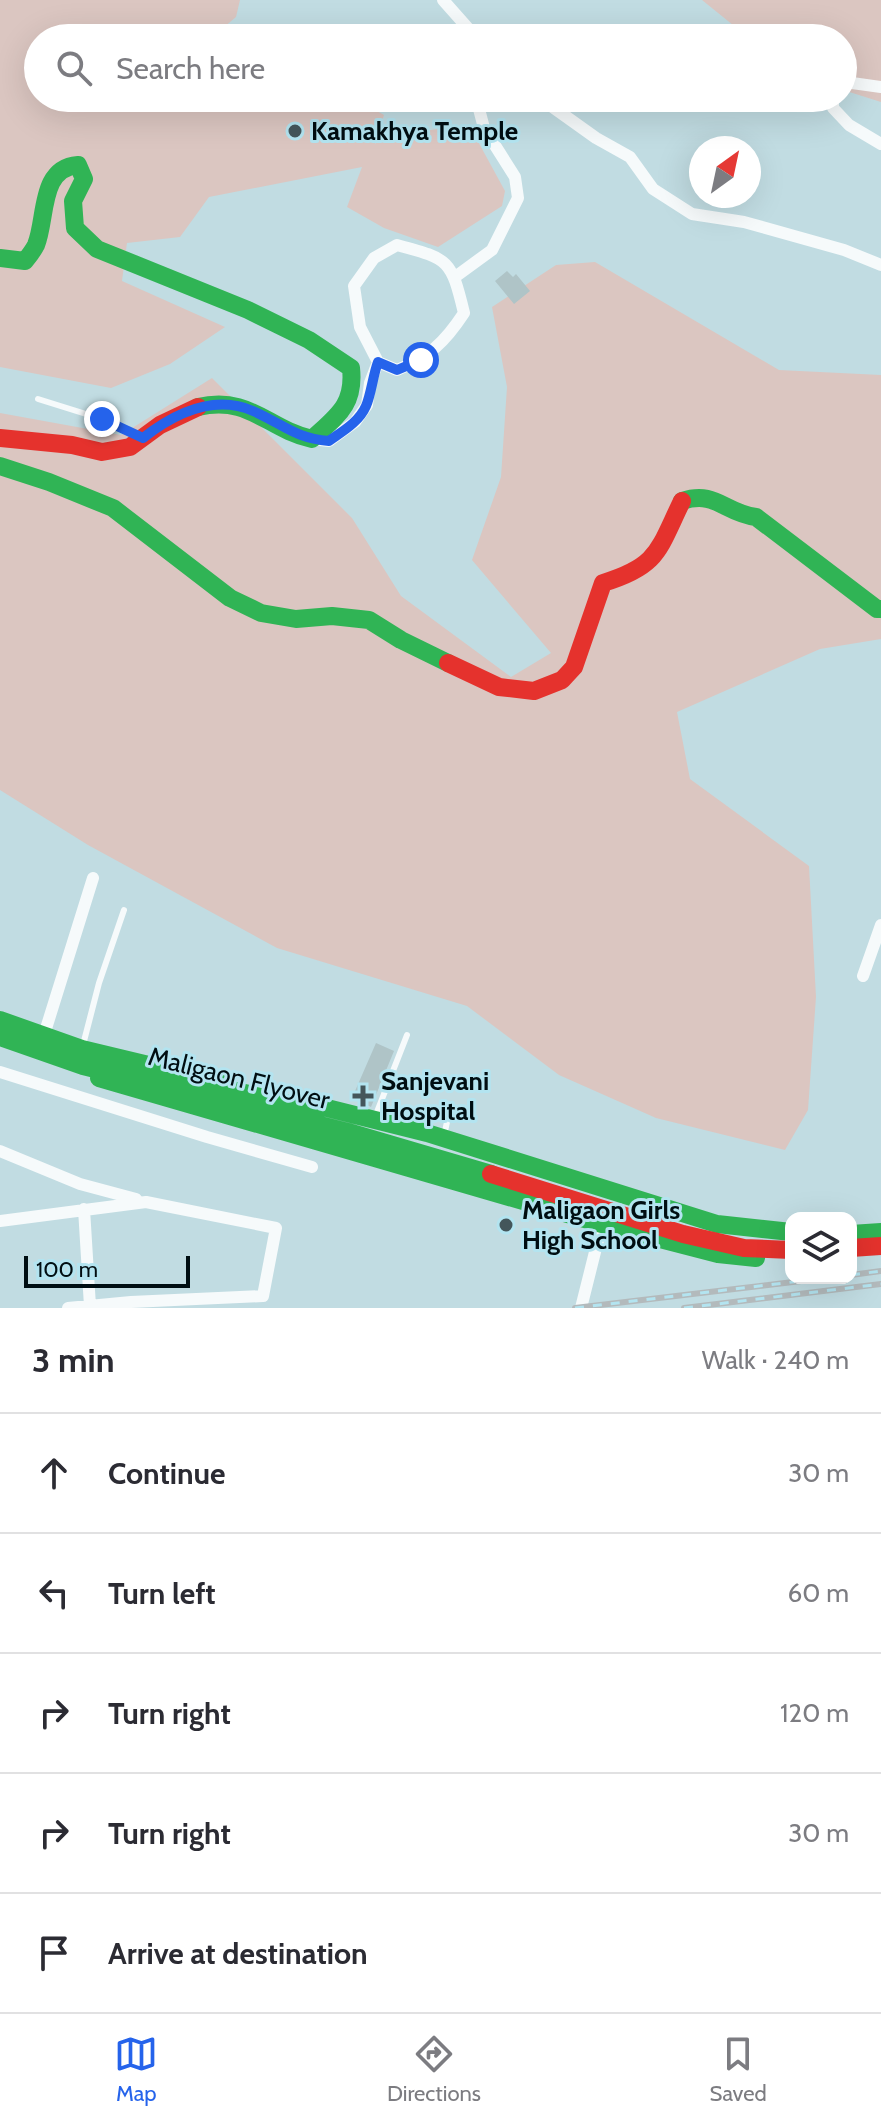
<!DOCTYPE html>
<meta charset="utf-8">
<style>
:root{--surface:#fff;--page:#f2f2f3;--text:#2b2b33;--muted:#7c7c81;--line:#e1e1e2;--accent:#2563eb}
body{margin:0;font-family:Cabin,sans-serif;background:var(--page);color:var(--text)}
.controls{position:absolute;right:24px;bottom:24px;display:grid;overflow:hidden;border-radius:16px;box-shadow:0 8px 32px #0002}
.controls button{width:72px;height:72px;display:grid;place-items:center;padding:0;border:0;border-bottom:2px solid var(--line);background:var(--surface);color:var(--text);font:40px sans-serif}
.compass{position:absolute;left:689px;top:136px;width:72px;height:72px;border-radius:50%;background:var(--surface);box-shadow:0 8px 32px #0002;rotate:33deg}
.scale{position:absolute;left:24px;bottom:20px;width:166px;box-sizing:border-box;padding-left:8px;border:4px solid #000e12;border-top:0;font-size:22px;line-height:28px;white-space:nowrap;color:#000e12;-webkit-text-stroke:6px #b3e4f0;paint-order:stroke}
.stop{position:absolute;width:24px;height:24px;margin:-18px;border:6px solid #2563eb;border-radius:50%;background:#fff}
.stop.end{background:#2563eb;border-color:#fff;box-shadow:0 2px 8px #0008}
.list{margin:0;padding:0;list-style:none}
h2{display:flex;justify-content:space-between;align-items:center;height:104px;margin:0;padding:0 32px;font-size:34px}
h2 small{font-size:26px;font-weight:400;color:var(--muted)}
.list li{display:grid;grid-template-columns:52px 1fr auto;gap:24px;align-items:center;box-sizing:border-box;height:120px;padding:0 32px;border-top:2px solid var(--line)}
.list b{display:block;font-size:30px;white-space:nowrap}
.list em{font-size:26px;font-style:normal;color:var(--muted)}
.icon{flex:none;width:44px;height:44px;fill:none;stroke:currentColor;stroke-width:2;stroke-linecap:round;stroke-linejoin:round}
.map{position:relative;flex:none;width:881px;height:1308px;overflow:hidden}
.search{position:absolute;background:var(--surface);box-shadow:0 8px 32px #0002;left:24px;right:24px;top:24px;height:88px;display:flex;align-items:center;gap:20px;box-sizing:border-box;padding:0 28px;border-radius:44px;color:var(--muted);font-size:30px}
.sheet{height:704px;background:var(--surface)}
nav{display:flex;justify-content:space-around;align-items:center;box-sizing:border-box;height:112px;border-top:2px solid var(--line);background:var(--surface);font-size:22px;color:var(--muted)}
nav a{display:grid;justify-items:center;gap:4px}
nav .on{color:var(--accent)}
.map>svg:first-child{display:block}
</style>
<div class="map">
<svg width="881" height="1308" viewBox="0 0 881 1308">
<rect width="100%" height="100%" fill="#c1dce2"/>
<path fill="#dbc6c1" d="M0 0H240L236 17 211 38H38V98H354L384 115 375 144 385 136 469 125 505 191 502 206 438 247 384 228 347 207 362 167 209 197 180 237 127 243 122 281 225 327 170 364 111 388 0 367Z
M702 0H881V102L843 90V38H749Z
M595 262 779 370 881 375V639L820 649 677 712 690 779 809 866 816 997 808 1110 785 1150 656 1118 559 1075 467 1006 277 948 88 845 0 790V413L121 435 212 378 352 518 401 596 511 677 551 653 472 560 501 477 507 387 492 307 556 265Z"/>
<path fill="#afc4c7" d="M507 271 513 277 516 274 530 291 514 304 495 281Z
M376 1043 394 1051 371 1107 352 1098Z"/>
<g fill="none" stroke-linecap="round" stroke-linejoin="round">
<path stroke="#f6fafb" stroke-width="6" d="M38 399 102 419 140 436
M83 1045 99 983 124 910
M375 1117 407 1035
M409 1125C420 1109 433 1108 447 1122L444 1136"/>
<path stroke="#f6fafb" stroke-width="12" d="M443 0 474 35 471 38
M843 84 845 82 881 87
M540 98 596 138 630 157 653 189 692 214 744 222 844 250 881 265
M833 98V108L849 125 881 144
M397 245C449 259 451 259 464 313 445 342 429 357 397 370L378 362 360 327 354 286 374 258Z
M455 277 492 250 518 198 515 177 484 128 479 109 491 98
M312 439 329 441 355 422 367 405 370 383 378 362
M863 976 881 925
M44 1035 93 878
M0 1072 207 1137 312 1167
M0 1151 80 1184 136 1199
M84 1209 90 1306
M0 1221 146 1202 276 1228 263 1296 131 1302 68 1308
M581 1308 602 1224"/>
<path stroke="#30b455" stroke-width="18" d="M0 258 25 261C29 256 33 251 36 245 47 218 39 168 78 165L84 179 73 201 75 228 97 249 248 310 309 340 351 368C355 405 337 416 312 439 267 429 250 395 198 407
M0 466 49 482 113 508 230 598 261 613 296 619 332 616 369 620 401 640 448 663
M682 501C716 490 724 513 756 517L877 609H881
M0 1020 82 1049 228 1084
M0 1037 83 1066 348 1132 491 1174
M99 1078 602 1224 718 1254 756 1258
M212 1085 317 1111
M303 1102 427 1133 717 1224 791 1232
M851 1234 881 1232"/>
<path stroke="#e5322d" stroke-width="18" d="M0 438 72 445 102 452 130 447 160 425 198 407
M448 663 499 687 534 691 562 680 574 667 603 583C659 566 658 550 682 501
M491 1174 683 1234 744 1248 791 1250
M851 1248 881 1246"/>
<defs>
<path id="rail" d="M851 1275 881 1271
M575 1308 826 1278
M684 1308 881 1284"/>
</defs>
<use href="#rail" stroke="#b3babc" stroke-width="6"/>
<use href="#rail" stroke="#b3e4f0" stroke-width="3" stroke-dasharray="9" stroke-linecap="butt"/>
</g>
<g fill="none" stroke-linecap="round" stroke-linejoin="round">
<path stroke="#2563eb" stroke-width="10" d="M102 419 143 438C175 413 214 394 253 411 283 424 294 438 329 441 343 431 359 422 366 406 371 395 373 375 378 362L397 370 421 360"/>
</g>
<g fill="#44565b" stroke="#b3e4f0" stroke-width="3">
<circle cx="295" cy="131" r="8"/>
<path d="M359 1084h8v8h8v8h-8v8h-8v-8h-8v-8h8z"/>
<circle cx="506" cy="1225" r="8"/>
</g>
<g text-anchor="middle" stroke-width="6" stroke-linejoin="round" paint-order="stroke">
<g font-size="26" font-weight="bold" fill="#000e12" stroke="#b3e4f0" text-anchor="start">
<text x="311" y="140">Kamakhya Temple</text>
<text x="381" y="1090">Sanjevani<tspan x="381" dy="30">Hospital</tspan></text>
<text x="522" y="1219">Maligaon Girls<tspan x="522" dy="30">High School</tspan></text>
</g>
<g font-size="26" fill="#000e12" stroke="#b3e4f0">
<text transform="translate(239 1078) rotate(14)" y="9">Maligaon Flyover</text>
</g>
</g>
</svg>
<div class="controls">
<button><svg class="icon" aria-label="layers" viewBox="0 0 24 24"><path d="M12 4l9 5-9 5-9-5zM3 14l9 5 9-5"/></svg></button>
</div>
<svg class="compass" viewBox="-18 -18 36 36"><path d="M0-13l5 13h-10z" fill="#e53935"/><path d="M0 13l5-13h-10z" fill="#7c7c81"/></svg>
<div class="scale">100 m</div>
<div class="stop" style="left:421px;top:360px"></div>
<div class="stop end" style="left:102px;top:419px"></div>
<div class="search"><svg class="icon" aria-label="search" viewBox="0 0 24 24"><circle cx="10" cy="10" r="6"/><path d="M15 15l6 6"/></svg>Search here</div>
</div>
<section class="sheet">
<h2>3 min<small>Walk · 240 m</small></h2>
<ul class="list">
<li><svg class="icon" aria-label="ahead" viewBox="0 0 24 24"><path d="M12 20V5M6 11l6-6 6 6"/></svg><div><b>Continue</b></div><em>30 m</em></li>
<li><svg class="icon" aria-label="left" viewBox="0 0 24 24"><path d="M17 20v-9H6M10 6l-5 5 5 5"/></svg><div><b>Turn left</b></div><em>60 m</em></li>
<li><svg class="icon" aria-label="right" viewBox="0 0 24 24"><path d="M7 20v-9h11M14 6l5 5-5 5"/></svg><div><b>Turn right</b></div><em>120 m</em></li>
<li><svg class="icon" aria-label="right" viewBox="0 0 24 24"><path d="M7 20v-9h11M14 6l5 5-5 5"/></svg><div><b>Turn right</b></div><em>30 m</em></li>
<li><svg class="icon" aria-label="arrive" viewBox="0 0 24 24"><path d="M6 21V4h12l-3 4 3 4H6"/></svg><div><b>Arrive at destination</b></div></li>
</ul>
</section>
<nav>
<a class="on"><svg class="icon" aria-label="map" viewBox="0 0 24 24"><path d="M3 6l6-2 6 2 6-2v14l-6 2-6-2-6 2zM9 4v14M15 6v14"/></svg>Map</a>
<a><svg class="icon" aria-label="directions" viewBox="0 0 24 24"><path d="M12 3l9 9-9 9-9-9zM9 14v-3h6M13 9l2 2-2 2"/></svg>Directions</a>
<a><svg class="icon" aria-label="saved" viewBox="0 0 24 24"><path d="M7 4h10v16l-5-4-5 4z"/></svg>Saved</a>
</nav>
